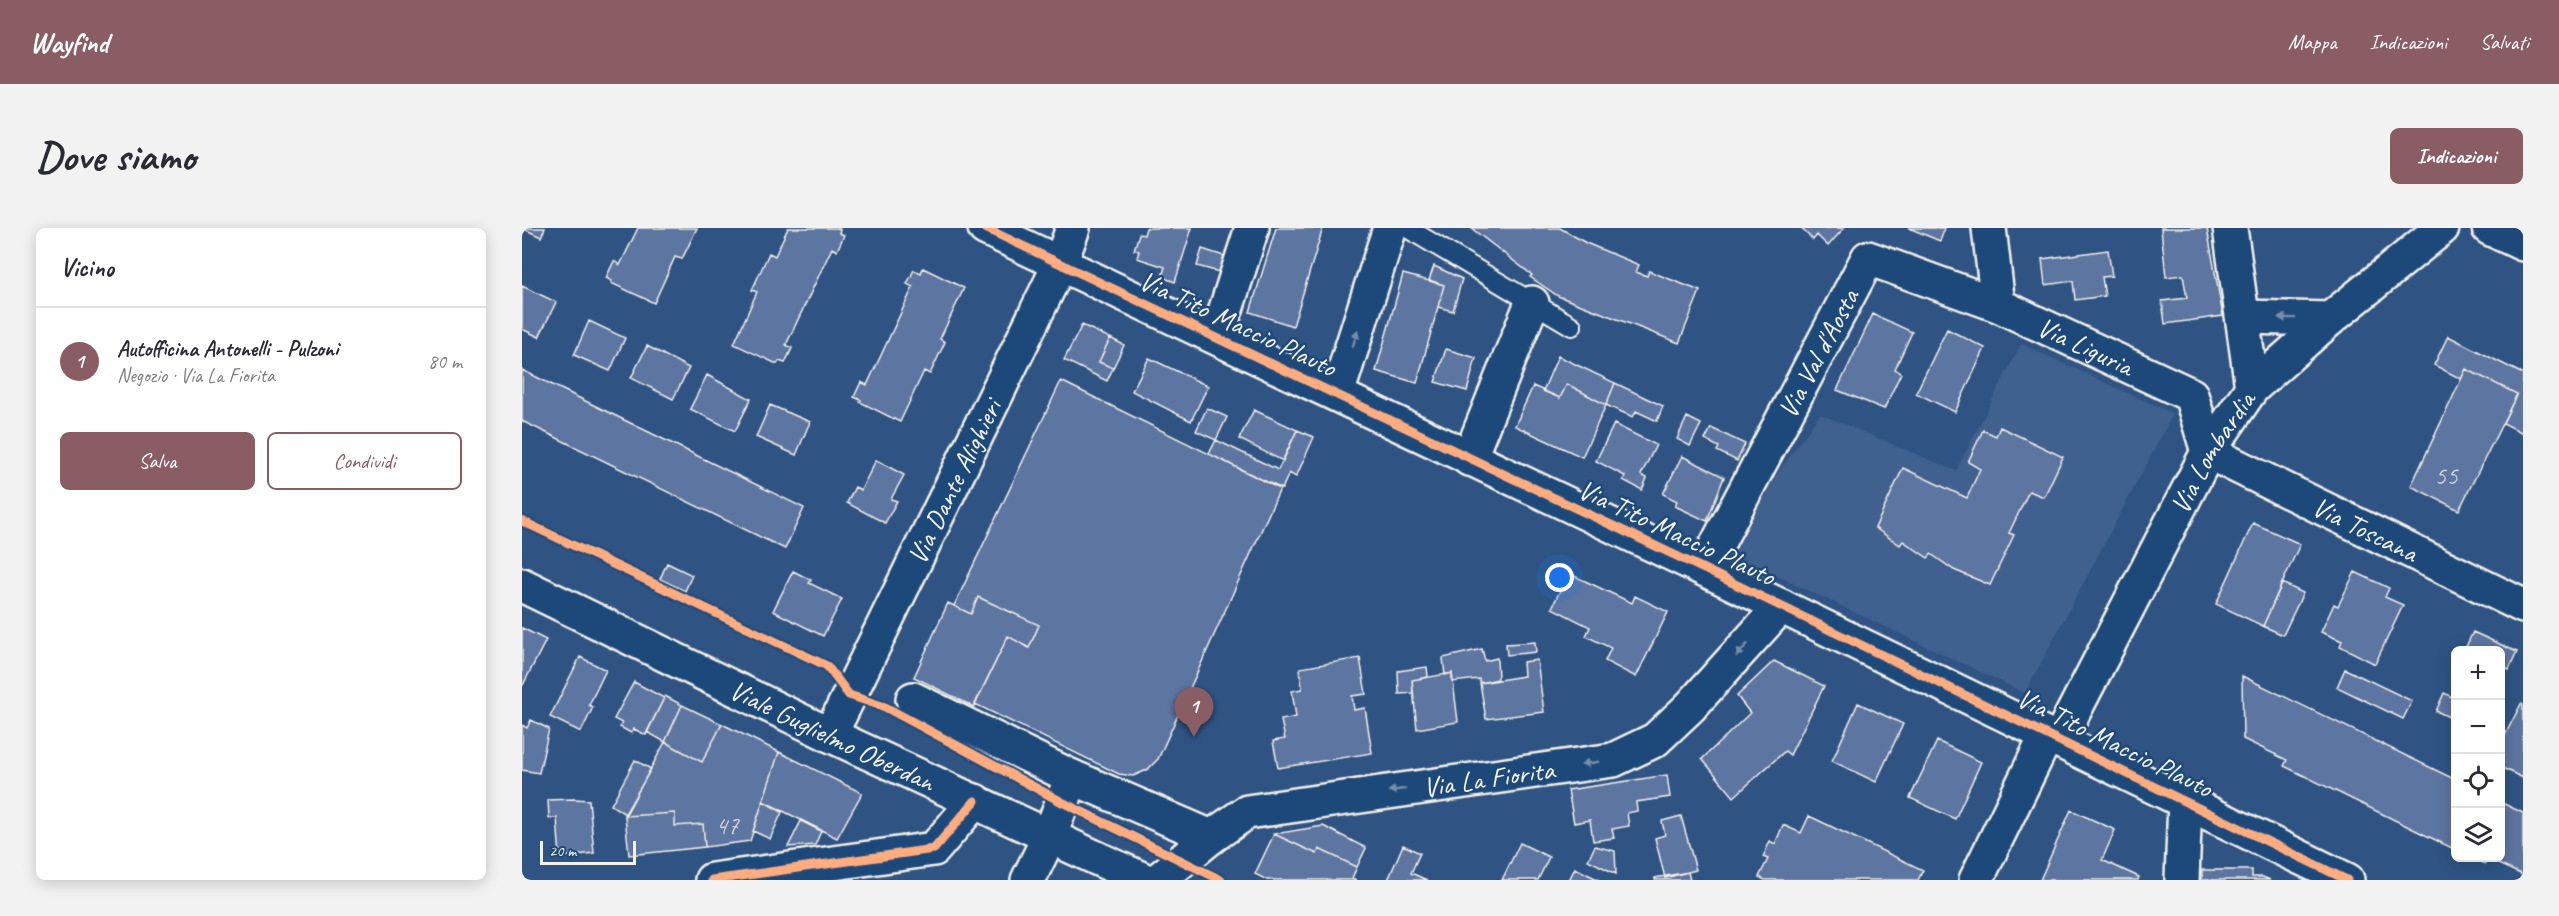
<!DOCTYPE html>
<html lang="it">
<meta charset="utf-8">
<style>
:root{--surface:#fff;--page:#f2f2f3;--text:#2b2b33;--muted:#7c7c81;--line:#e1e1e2;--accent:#8a5d65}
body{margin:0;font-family:Caveat,sans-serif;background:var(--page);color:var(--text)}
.controls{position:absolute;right:18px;bottom:18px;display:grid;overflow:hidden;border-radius:9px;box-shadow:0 3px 15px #0003}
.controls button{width:54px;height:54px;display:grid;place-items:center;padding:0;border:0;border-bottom:2px solid var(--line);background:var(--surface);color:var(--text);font:30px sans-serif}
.scale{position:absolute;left:18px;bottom:15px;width:96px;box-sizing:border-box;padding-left:6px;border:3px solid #f4f1e8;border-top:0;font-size:16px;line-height:21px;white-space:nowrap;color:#f4f1e8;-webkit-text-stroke:4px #1f4a7a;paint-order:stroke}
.you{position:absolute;left:1038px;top:350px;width:21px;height:21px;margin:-15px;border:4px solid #fff;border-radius:50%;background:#1a73e8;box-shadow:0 0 0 9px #1a73e833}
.badge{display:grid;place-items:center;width:39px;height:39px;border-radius:50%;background:var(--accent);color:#fff;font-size:20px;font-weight:700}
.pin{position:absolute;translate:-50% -50px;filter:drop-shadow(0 2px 3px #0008)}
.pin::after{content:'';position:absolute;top:32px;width:21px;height:18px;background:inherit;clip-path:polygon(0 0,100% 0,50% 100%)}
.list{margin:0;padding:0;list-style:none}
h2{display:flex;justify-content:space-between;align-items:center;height:78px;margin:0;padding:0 24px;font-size:26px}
h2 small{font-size:20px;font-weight:400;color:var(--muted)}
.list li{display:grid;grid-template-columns:39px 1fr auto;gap:18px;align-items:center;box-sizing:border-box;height:108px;padding:0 24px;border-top:2px solid var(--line)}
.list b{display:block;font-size:22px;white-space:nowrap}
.list p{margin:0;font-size:20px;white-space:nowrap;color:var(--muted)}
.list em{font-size:20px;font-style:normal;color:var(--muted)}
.actions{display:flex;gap:12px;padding:18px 24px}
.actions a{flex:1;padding:14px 0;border:2px solid var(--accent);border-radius:9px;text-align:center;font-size:21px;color:var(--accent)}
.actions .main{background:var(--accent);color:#fff}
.icon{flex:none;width:33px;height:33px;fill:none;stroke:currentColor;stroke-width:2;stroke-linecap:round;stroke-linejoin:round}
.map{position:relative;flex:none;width:2001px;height:652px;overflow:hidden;border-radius:9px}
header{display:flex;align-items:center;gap:36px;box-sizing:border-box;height:84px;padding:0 30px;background:var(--accent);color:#fff}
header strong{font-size:28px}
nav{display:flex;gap:33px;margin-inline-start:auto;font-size:21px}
.intro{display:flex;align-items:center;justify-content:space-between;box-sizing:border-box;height:144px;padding:0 36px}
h1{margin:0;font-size:42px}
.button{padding:15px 27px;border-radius:9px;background:var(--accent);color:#fff;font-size:21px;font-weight:700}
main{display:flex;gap:36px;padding:0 36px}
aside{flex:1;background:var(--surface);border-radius:9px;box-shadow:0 3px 15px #0003}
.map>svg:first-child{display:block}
</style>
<header>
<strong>Wayfind</strong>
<nav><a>Mappa</a><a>Indicazioni</a><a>Salvati</a></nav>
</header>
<div class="intro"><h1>Dove siamo</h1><a class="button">Indicazioni</a></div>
<main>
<aside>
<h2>Vicino<small></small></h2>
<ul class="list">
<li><span class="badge">1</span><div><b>Autofficina Antonelli - Pulzoni</b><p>Negozio · Via La Fiorita</p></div><em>80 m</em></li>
</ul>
<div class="actions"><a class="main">Salva</a><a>Condividi</a></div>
</aside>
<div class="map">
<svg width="2001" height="652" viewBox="0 0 2001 652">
<rect width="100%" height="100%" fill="#2f5484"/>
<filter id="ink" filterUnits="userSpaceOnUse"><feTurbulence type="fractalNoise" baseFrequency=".0167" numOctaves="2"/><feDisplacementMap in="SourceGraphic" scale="12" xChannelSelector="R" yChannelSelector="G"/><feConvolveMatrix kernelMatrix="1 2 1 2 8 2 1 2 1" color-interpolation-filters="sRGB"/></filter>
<g filter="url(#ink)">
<path fill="#41618f" d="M1499 116 1651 186 1503 465 1201 322 1298 186 1434 243Z"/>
<path fill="#5d74a1" stroke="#f4f1e8" stroke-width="1.5" d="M0 0H23L19 9Z
M116 0H175L160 31 153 29 132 75 89 55 90 53 84 50 92 33 98 37Z
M266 0H315L318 1 317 5 322 7 315 23 310 20 264 117 270 120 263 135 257 133 255 136 212 116 235 64 230 62 247 25 253 28Z
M624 0H670L653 54 640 49 643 39 615 30 617 23 612 22 617 6 622 7Z
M754 0H801L771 98 728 84Z
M949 0H1038L1064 15 1117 37 1114 44 1125 48 1127 43 1178 63 1157 115 1036 68 1008 49 1010 47Z
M1279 0H1322L1306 18 1295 7 1291 12Z
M1387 0H1423L1418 13Z
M1639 0H1685L1701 88 1643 96 1640 73 1665 70 1661 47 1644 49Z
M680 21 705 29 701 45 675 38Z
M1586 22 1590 48 1580 49 1583 68 1553 72 1551 53 1523 57 1520 31Z
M912 38 940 51 931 83 916 79 922 57 907 52Z
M401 40 442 60 418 111 423 114 408 146 402 143 378 194 338 174 339 172 332 169 339 154 345 157 391 59 385 56 392 42 399 45Z
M881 46 922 57 895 155 854 143Z
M0 58 34 74 17 109 0 101Z
M1351 86 1390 104 1373 141 1379 145 1362 181 1315 162Z
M67 93 103 110 88 143 52 127Z
M560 97 588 110 577 134 591 140 585 153 542 132Z
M1425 101 1463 120 1433 184 1394 165Z
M1926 108 2001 146V205L1981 195 1995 166 1944 141 1939 151 1912 137Z
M588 110 602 117 591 140 577 134Z
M125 118 167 140 151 171 109 150Z
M924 121 954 130 945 163 913 154Z
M1036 128 1093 155 1084 177 1045 156 1038 170 1021 163Z
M627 130 686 158 669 193 610 163Z
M1944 141 1995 166 1937 282 1889 258Z
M0 142 282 280 263 321 0 193Z
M185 147 229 171 213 203 168 181Z
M539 153 758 261 636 531 625 542 611 548 597 546 453 476 486 408 507 420 517 397 456 369 449 386 432 378Z
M1093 155 1141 178 1135 193 1114 183 1111 189 1084 177Z
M1045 156 1084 177 1060 229 993 198 1011 158 1038 170Z
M248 177 288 194 274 227 234 209Z
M685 180 705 189 694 212 674 203Z
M732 182 775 202 761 233 717 211Z
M1165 189 1179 196 1168 218 1155 211Z
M1092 196 1134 217 1119 247 1125 250 1120 262 1101 252 1103 248 1074 233Z
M1478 199 1541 229 1522 269 1507 263 1487 305 1492 307 1468 357 1432 342 1409 326 1406 330 1381 313 1378 317 1353 300 1381 240 1445 270 1458 241 1446 234 1461 202 1474 208Z
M1189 200 1223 216 1215 233 1195 223 1197 219 1183 212Z
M775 202 792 209 774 249 767 245 760 261 687 226 694 212 756 242Z
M1160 228 1202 249 1185 293 1153 278 1155 273 1141 266Z
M354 232 382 247 369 271 375 273 363 295 325 275 333 259 339 262Z
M1731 295 1778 316 1741 398 1694 376Z
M145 335 170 347 163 363 138 351Z
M271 343 289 352 287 355 320 371 301 408 251 383Z
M1833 344 1867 360 1863 369 1881 377 1853 436 1818 418 1820 413 1799 404 1812 376 1816 378Z
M1046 345 1110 375 1113 368 1146 384 1114 449 1083 433 1089 420 1064 408 1068 399 1030 380Z
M1760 355 1781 365 1761 407 1741 398Z
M456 369 517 397 507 420 486 408 452 479 392 449 426 375 449 386Z
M0 400 24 412 1 457H0Z
M1951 404 1995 424 1987 442 1978 438V422L1943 421Z
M1013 414 1014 424 985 427 984 416Z
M960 421 963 433 975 430 976 451 958 455 957 451 930 454V445L923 447 921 430Z
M58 429 84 442 67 477 71 479 59 504 28 489Z
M838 430 844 466 830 468 832 482 843 480 850 525 756 540 751 513 763 511 759 492 774 489 770 463 780 461 778 440Z
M1015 432 1022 484 964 491 958 455 1002 448 1001 434Z
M1252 433 1302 458 1268 527 1263 523 1212 569 1180 531 1228 485 1215 468Z
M905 439 906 449 890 452 891 465 877 466 876 443Z
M1823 441 1890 473 1881 491 1815 459Z
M930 445 936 494 895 501 890 452Z
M1720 448 1934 552V622L1762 538 1765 532 1721 511Z
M112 454 142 470 124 507 112 501 109 505 98 499 100 495 92 491Z
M1934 462V492L1914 483 1922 465 1930 469Z
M143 468 160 477 143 514 125 504Z
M1336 475 1381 496 1354 554 1310 533Z
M1999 476 2001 477V550L1978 539V517Z
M160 477 200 496 180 534 143 514Z
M9 492 27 501 17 545 0 542V497L5 500Z
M200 496 257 524 228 613 183 619 181 596 153 598V585L103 588 143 514 180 534Z
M1415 513 1459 534 1433 591 1388 570Z
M257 524 340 565 315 610 241 573Z
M113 532 129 541 103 586 89 577Z
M1145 547 1148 569 1114 574 1115 583 1105 585 1107 598 1090 601 1092 610 1071 613 1068 592 1052 595 1046 562Z
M52 571 67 572 72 625 38 629 35 590H27L26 572Z
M241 573 260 584 248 611 231 603Z
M1978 574 2001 585V647L1965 631 1963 636 1950 630H1978Z
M1549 582 1593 602 1580 632 1617 649 1616 652H1518Z
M153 585V598L181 596 183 619 107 627 103 588Z
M1159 588 1174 642 1143 650 1133 610 1143 607 1140 593Z
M1287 588 1401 642 1396 652H1243L1237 649 1246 631 1241 629 1248 613 1253 616 1261 597 1279 605Z
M279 593 299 603 293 617 266 619Z
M801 598 844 620 835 639 797 621 795 626 752 606Z
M752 606 795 626 797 621 835 639 830 650 834 652H745L733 646Z
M998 615 1027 629 1016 652H980Z
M881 617 898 625 889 645 905 652H866Z
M1073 618 1093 623 1094 646 1066 632Z
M1053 640 1077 652H1047Z
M1680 642H1730V649H1741L1748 652H1680Z
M1166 644 1168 652H1133V650Z"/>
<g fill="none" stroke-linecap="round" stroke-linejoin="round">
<defs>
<path id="lane" d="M885 0 1050 98"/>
<g id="street">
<path d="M463 0 1182 341 1825 652"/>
<path id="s1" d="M1467 0 1476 77 1669 167 1686 224 2001 378"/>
<path d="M1708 0 1730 160"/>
<path d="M1967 0 2001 16"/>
<path d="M1722 89 1808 91"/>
<path d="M695 109 730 0"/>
<path d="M815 166 868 0"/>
<path d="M947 231 1010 75"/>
<path id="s2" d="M1182 341 1346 30 1476 77"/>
<path d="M391 471 550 549 689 609"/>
<path id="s3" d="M308 507 538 36 551 0"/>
<path id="s4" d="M1537 512 1686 224 1730 160 1808 91 1920 0"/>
<path d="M190 652 412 621 453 573"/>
<path d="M506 652 527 609 550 549"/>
<path id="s5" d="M636 652 689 609 725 584 1091 532 1133 512 1168 479 1259 378"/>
<path d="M1454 652 1525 507"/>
<path d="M1660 652 1663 573"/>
</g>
<g id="secondary">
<path id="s6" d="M0 357 308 507 622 652"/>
</g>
</defs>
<use href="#lane" stroke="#f4f1e8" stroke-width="22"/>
<use href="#street" stroke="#f4f1e8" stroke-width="38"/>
<use href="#secondary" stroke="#f4f1e8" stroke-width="38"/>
<use href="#lane" stroke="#1f4a7a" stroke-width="18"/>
<use href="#street" stroke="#1f4a7a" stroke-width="33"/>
<use href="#secondary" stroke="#1f4a7a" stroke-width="33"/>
<defs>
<path id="cycleway" d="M463 0 1182 341 1825 652
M0 293 305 438 327 467 363 479 540 574 699 652
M190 652 412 621 453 573"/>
</defs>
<use href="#cycleway" stroke="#1f4a7a" stroke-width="13"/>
<use href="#cycleway" stroke="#ffac80" stroke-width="9"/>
</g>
<defs><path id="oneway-solid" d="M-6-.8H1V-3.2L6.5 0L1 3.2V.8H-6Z" transform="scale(1.5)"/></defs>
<g fill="#748da6">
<use href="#oneway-solid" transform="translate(1765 90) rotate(-179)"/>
<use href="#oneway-solid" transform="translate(833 111) rotate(-73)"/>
<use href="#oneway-solid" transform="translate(1220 422) rotate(132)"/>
<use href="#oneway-solid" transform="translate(1068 535) rotate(172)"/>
<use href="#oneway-solid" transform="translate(875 562) rotate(172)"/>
</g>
</g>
<g text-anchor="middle" stroke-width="5" stroke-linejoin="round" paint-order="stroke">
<g font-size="26" fill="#ced2d6">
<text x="1924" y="256">55</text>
<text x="205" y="606">47</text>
</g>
<g font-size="28" fill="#f4f1e8" stroke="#1f4a7a">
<text transform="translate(716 95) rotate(25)" y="10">Via Tito Maccio Plauto</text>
<text dy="10" stroke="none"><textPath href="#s1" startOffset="174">Via Liguria</textPath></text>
<text dy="10" stroke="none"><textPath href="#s2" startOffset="244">Via Val d'Aosta</textPath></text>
<text dy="10" stroke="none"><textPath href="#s4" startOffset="326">Via Lombardia</textPath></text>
<text dy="10" stroke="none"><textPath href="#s3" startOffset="282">Via Dante Alighieri</textPath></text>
<text dy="10" stroke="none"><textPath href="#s1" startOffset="525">Via Toscana</textPath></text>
<text transform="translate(1155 304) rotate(25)" y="10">Via Tito Maccio Plauto</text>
<text dy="10" stroke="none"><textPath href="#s6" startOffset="345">Viale Guglielmo Oberdan</textPath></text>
<text transform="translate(1593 514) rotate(26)" y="10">Via Tito Maccio Plauto</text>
<text dy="10" stroke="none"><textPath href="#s5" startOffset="356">Via La Fiorita</textPath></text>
</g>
</g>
</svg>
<div class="controls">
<button>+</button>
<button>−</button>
<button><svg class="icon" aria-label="locate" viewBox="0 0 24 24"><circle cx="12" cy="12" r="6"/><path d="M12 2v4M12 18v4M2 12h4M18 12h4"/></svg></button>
<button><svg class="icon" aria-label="layers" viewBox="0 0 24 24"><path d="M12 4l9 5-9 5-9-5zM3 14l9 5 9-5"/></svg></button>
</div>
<div class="scale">20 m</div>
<div class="you"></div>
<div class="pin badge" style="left:672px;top:509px">1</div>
</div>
</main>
